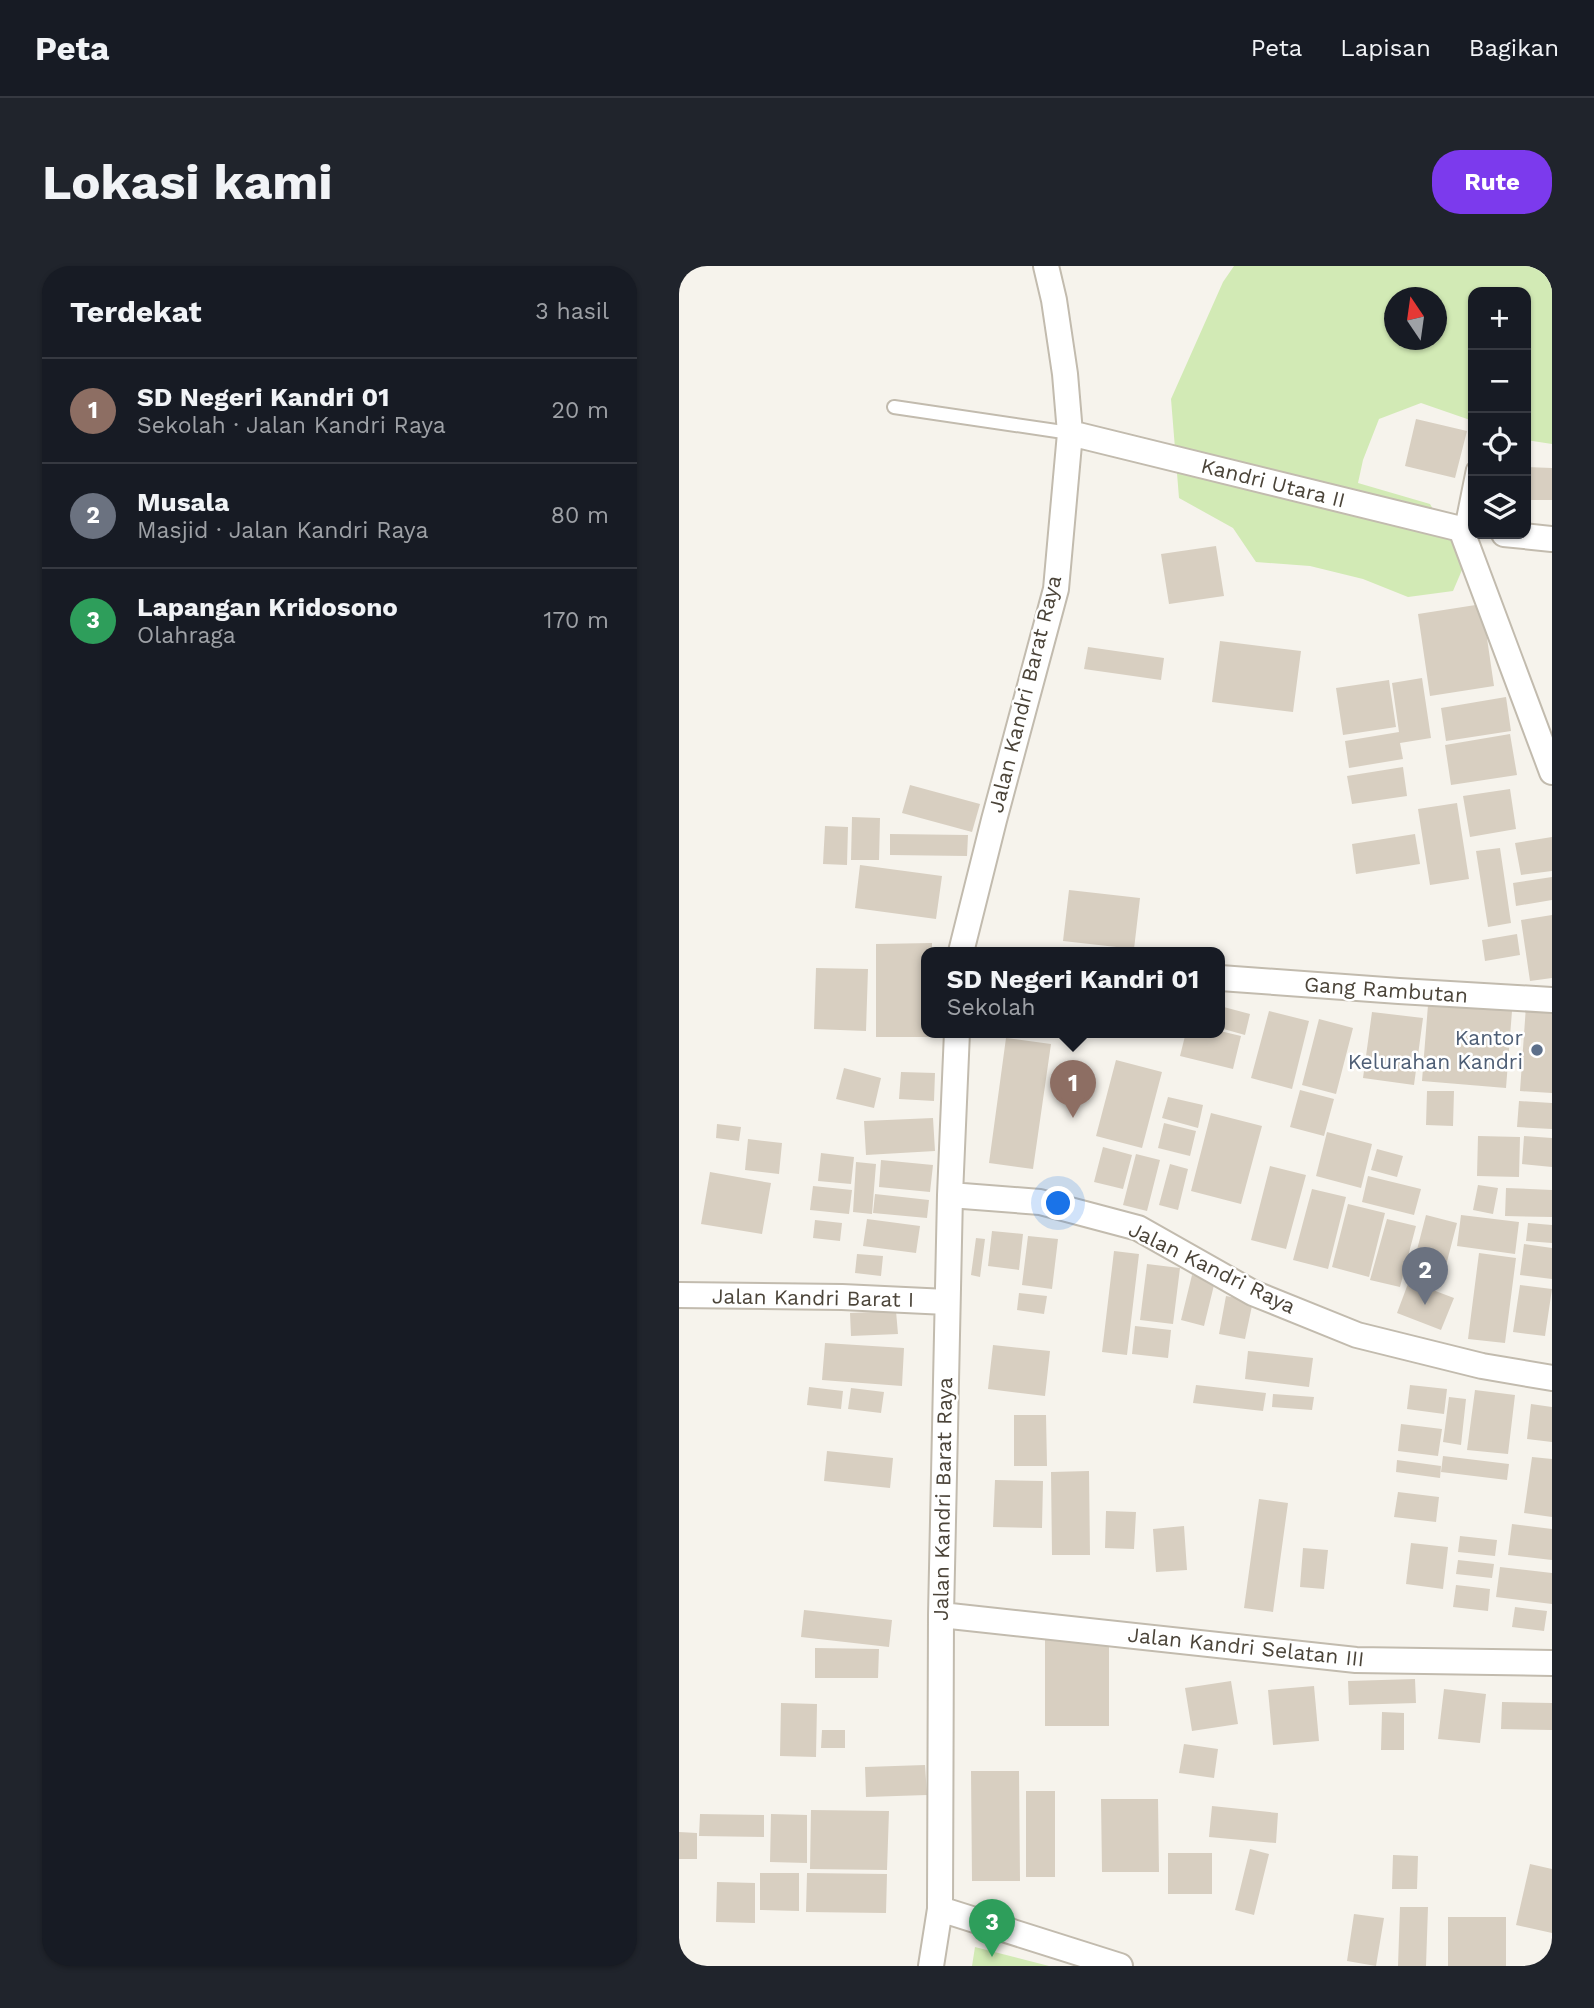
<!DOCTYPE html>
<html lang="id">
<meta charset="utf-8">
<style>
:root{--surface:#171b24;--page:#20242c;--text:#f1f3f6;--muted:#9ea1a6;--line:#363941;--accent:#7c3aed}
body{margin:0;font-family:"Work Sans",sans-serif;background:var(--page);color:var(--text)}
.controls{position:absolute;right:21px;top:21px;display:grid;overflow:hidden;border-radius:14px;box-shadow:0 2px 5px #0004}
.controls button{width:63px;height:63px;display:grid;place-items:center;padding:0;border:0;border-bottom:2px solid var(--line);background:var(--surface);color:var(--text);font:35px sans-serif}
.compass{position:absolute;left:705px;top:21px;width:63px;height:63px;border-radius:50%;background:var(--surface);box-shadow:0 2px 5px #0004;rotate:347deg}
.you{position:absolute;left:380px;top:938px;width:24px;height:24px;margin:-18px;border:5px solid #fff;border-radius:50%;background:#1a73e8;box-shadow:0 0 0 10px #1a73e833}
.badge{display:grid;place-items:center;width:46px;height:46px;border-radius:50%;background:var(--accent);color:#fff;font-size:23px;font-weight:700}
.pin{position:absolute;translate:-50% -58px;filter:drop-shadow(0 2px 4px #0008)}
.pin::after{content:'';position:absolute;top:37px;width:24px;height:21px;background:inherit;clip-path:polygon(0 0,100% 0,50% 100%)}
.popup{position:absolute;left:242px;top:681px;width:304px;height:91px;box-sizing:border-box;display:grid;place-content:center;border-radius:14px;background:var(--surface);filter:drop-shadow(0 2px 5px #0005);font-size:23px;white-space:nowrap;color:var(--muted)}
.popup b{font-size:26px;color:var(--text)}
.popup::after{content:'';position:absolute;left:50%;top:100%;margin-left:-14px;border:14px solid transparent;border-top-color:var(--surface)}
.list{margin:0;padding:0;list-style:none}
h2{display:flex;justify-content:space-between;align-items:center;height:91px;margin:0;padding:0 28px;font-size:30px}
h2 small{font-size:23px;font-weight:400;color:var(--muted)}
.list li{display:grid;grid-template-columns:46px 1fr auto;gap:21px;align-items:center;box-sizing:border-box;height:105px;padding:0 28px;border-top:2px solid var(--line)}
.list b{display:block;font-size:26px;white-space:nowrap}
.list p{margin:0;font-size:23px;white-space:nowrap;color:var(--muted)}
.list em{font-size:23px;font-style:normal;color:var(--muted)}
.icon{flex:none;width:38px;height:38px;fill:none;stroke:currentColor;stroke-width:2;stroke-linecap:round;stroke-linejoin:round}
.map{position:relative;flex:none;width:873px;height:1700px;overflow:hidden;border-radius:28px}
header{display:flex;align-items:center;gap:42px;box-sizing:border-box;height:98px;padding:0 35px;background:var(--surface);border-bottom:2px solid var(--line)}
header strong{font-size:33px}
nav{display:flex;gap:38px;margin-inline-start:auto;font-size:24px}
.intro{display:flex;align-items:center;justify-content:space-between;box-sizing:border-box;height:168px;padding:0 42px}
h1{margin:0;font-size:49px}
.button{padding:18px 32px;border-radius:28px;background:var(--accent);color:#fff;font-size:24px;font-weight:700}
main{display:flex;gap:42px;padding:0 42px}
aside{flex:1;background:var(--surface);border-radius:28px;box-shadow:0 2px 5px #0004}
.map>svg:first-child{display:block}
</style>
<header>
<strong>Peta</strong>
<nav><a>Peta</a><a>Lapisan</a><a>Bagikan</a></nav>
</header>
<div class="intro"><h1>Lokasi kami</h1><a class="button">Rute</a></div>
<main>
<aside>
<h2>Terdekat<small>3 hasil</small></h2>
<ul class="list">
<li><span class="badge" style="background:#8d6e63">1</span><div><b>SD Negeri Kandri 01</b><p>Sekolah · Jalan Kandri Raya</p></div><em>20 m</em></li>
<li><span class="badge" style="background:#6b7280">2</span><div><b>Musala</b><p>Masjid · Jalan Kandri Raya</p></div><em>80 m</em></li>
<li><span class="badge" style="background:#2e9e5b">3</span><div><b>Lapangan Kridosono</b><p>Olahraga</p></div><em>170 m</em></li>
</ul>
</aside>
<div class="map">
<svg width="873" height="1700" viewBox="0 0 873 1700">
<rect width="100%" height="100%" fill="#f6f3ec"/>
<path fill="#d2eab5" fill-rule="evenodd" d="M555 0H873V178L847 174V26H794V155L742 137 700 153 684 194 679 217 751 238 786 297 774 325 729 331 684 313 631 300 577 296 554 262 500 232 492 133 544 16ZM716 32H758V74H716Z
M296 1681 370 1700H293Z"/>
<path fill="#d8cfc1" d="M737 153 788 165 776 212 726 200Z
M847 201 873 202V234H847Z
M537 280 545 330 490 338 482 288Z
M803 338 815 420 751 430 739 348Z
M541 375 622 385 614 446 533 436Z
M409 381 485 392 482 414 405 403Z
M743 412 752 472 721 477 724 493 670 502 666 475 720 466 713 417Z
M710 414 717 461 664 469 657 422Z
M827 431 832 465 767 475 762 442Z
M831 468 838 509 772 519 766 479Z
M724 501 728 530 673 538 668 510Z
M231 519 301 538 293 566 223 547Z
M831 523 837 563 791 571 784 530Z
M778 537 790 613 751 619 739 543Z
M173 551 201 552 200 594H172Z
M146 560 169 561 168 599 144 598Z
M211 568 289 569 288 590 211 589Z
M736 568 741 598 677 608 673 578Z
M873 571V605L842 609 836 577Z
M821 582 832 657 809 661 797 585Z
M181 599 263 610 257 653 176 642Z
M873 611V634L837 640 834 617Z
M390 624 461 632 455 683 384 675Z
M873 649V712L851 715 842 654Z
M838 668 841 689 806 695 803 674Z
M253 677V686H247V766H253V771H197V678Z
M137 702 189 703 187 765 135 763Z
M749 739 833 745 827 822 743 815Z
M541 740 571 748 566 769 541 762Z
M847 740 873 742V827L841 825Z
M590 745 630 755 613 823 572 812Z
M693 746 744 752 735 819 684 812Z
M640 753 674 762 657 828 623 819Z
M541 765 562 770 554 803 501 790 507 766Z
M327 772 372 778 354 903 310 897Z
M437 794 483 806 463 882 417 870Z
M165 802 202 812 195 842 157 833Z
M222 806 256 807 255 835 220 833Z
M621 824 655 833 645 870 611 861Z
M748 825H775L774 860 747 859Z
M489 831 524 839 519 862 483 852Z
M840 835 873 837V863L838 861Z
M532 847 583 860 562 938 512 925Z
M254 852 256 885 187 889 185 855Z
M485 857 517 865 511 890 479 882Z
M38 858 62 861 60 875 37 872Z
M648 866 693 878 682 922 637 910Z
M799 870 841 871 840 911 798 910Z
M845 870 873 872V901L843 898Z
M69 873 103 877 100 908 66 904Z
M424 881 453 889 444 923 415 916Z
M698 883 724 890 718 911 692 904Z
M142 887 175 891 172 918 139 915Z
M457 888 481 894 468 945 444 939Z
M202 894 254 899 251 926 200 921Z
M177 896 197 898 193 948 174 946Z
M491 898 509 903 499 944 480 939Z
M591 900 627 909 607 983 572 974Z
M31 906 92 917 83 968 22 958Z
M689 910 742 923 735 949 683 936Z
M799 919 819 922 814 948 794 944Z
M134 920 173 924 170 948 131 944Z
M827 922 873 924V951L826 950Z
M633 923 667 931 649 1003 614 994Z
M196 928 250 934 248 952 194 947Z
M669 938 706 947 690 1011 653 1001Z
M747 949 778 957 764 1011 733 1003Z
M782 949 840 956 836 988 778 980Z
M188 953 241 960 237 987 184 980Z
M708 953 737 960 721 1021 691 1014Z
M136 954 163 957 161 975 134 972Z
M849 957 873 959V977L847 975Z
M313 965 344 968 340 1004 309 1000Z
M349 970 379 973 373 1023 343 1019Z
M297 972 306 973 301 1011 292 1009Z
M845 978 873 982V1013L841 1009Z
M435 985 460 988 448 1089 423 1086Z
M800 987 837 992 826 1077 789 1073Z
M178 988 204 990 202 1010 176 1007Z
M468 998 501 1002 494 1058 461 1054Z
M513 1009 536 1015 525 1060 502 1054Z
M730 1015 775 1032 762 1064 718 1047Z
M841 1019 873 1023 866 1070 834 1066Z
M340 1027 368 1030 365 1048 338 1044Z
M547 1030 574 1035 566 1073 540 1068Z
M217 1045 219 1068 172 1070 171 1047Z
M456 1060 492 1064 489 1092 453 1088Z
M146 1077 225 1082 223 1120 143 1114Z
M314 1079 371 1085 366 1130 309 1123Z
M569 1085 634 1092 630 1121 566 1113Z
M517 1119 587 1127 584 1145 514 1137Z
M731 1119 768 1123 765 1148 728 1143Z
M130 1121 164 1125 162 1143 128 1139Z
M172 1122 205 1126 202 1147 169 1143Z
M796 1124 836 1129 829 1188 788 1184Z
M594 1128 635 1131 633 1144 593 1141Z
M770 1131 787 1133 782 1179 764 1176Z
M852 1138 873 1141V1176L848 1173Z
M335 1149H367L368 1200H335Z
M722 1158 763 1163 759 1190 719 1185Z
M148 1185 214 1192 211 1222 145 1215Z
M764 1190 830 1198 828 1214 762 1206Z
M853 1191 873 1193V1251L845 1247Z
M718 1194 762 1200 761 1212 717 1206Z
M410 1205 411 1289H373L372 1206Z
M316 1214 364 1215 363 1262 314 1261Z
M719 1226 760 1231 757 1256 715 1251Z
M580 1233 609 1237 594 1346 565 1342Z
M427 1245 457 1246 455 1283 426 1282Z
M833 1258 873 1263V1294L829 1289Z
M505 1260 508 1304 477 1306 474 1263Z
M781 1270 818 1274 816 1290 779 1286Z
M732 1277 769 1281 764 1323 727 1318Z
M624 1282 649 1284 645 1323 621 1321Z
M779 1294 815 1298 813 1312 777 1308Z
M821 1301 873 1307V1338L817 1331Z
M777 1319 811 1323 809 1345 774 1341Z
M836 1341 868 1345 865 1365 833 1361Z
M125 1344 213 1354 210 1381 122 1371Z
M430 1368V1460H366V1369Z
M136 1382 200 1383 199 1412H136Z
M736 1413 737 1437 670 1439 669 1415Z
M552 1415 559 1458 513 1465 506 1422Z
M635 1420 640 1475 594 1479 589 1424Z
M765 1423 807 1428 801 1477 759 1473Z
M823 1436 873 1437V1464L822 1463Z
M102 1437 138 1438 137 1491 101 1490Z
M703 1446 725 1447V1484H702Z
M143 1464H166V1482H142Z
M505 1478 539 1483 535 1512 500 1507Z
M246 1499 248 1529 187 1531 186 1501Z
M292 1505H340L341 1615H293Z
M347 1525H376V1611H347Z
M422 1533H479L480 1606H423Z
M533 1540 599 1547 597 1577 530 1571Z
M132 1544 210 1545 208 1604 131 1603Z
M21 1548 85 1549V1571L20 1570Z
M92 1548 128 1549V1597L91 1596Z
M0 1566 18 1567V1593H0Z
M571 1583 590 1588 575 1649 556 1644Z
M489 1587H533V1628H489Z
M714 1589 739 1590 738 1623H713Z
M851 1598 873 1603V1667L837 1659Z
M81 1607H120V1645L81 1644Z
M128 1607 208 1608 207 1647 127 1646Z
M38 1616 76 1617V1657L37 1656Z
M721 1641H749L747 1700H719Z
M675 1648 705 1652 697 1700 668 1695Z
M769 1651H827V1700H769Z"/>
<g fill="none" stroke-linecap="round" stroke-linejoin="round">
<defs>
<path id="lane" d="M215 141 391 167
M782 263 794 203"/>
<path id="street" d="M391 167 782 263 873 506
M825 268 873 273
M282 686 315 554 377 323 391 167 386 108 375 34 367 0
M541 712 720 725 873 734
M271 929 361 936 459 962 574 1027 678 1069 803 1100 873 1112
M0 1029 163 1031 268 1036
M262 1349 677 1394 873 1397
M261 1643 441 1700
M252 1700 261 1643 262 1349 271 929 278 766"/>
</defs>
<use href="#lane" stroke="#c2bbae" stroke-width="16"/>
<use href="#street" stroke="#c2bbae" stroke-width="28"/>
<use href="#lane" stroke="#fff" stroke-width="12"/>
<use href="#street" stroke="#fff" stroke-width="24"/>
</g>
<circle fill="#5c6f8a" stroke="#fff" stroke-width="2.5" cx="858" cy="784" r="7"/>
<g text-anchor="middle" stroke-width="5" stroke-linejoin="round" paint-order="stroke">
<g font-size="21" fill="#4b4439" stroke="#fff">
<text transform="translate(594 217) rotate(14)" y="7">Kandri Utara II</text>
<text transform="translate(346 428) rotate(-76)" y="7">Jalan Kandri Barat Raya</text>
<text transform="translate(707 724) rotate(4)" y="7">Gang Rambutan</text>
<text transform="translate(533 1002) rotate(26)" y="7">Jalan Kandri Raya</text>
<text transform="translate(134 1032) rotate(1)" y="7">Jalan Kandri Barat I</text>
<text transform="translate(264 1233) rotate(-89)" y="7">Jalan Kandri Barat Raya</text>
<text transform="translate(567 1381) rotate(6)" y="7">Jalan Kandri Selatan III</text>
</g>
<g font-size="21" fill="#4e5e75" stroke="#fff" text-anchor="end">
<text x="844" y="779">Kantor<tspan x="844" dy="24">Kelurahan Kandri</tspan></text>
</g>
</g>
</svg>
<div class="controls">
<button>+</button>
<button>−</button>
<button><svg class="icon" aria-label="locate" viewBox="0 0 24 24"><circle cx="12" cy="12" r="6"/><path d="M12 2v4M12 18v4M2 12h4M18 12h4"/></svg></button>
<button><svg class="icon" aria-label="layers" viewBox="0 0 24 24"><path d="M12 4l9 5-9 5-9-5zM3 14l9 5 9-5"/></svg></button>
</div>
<svg class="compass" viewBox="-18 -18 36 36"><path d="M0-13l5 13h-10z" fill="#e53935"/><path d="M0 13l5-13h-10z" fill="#9ea1a6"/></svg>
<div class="you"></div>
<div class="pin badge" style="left:394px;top:852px;background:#8d6e63">1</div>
<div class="popup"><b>SD Negeri Kandri 01</b>Sekolah</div>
<div class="pin badge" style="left:746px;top:1039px;background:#6b7280">2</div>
<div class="pin badge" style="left:313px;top:1691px;background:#2e9e5b">3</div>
</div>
</main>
